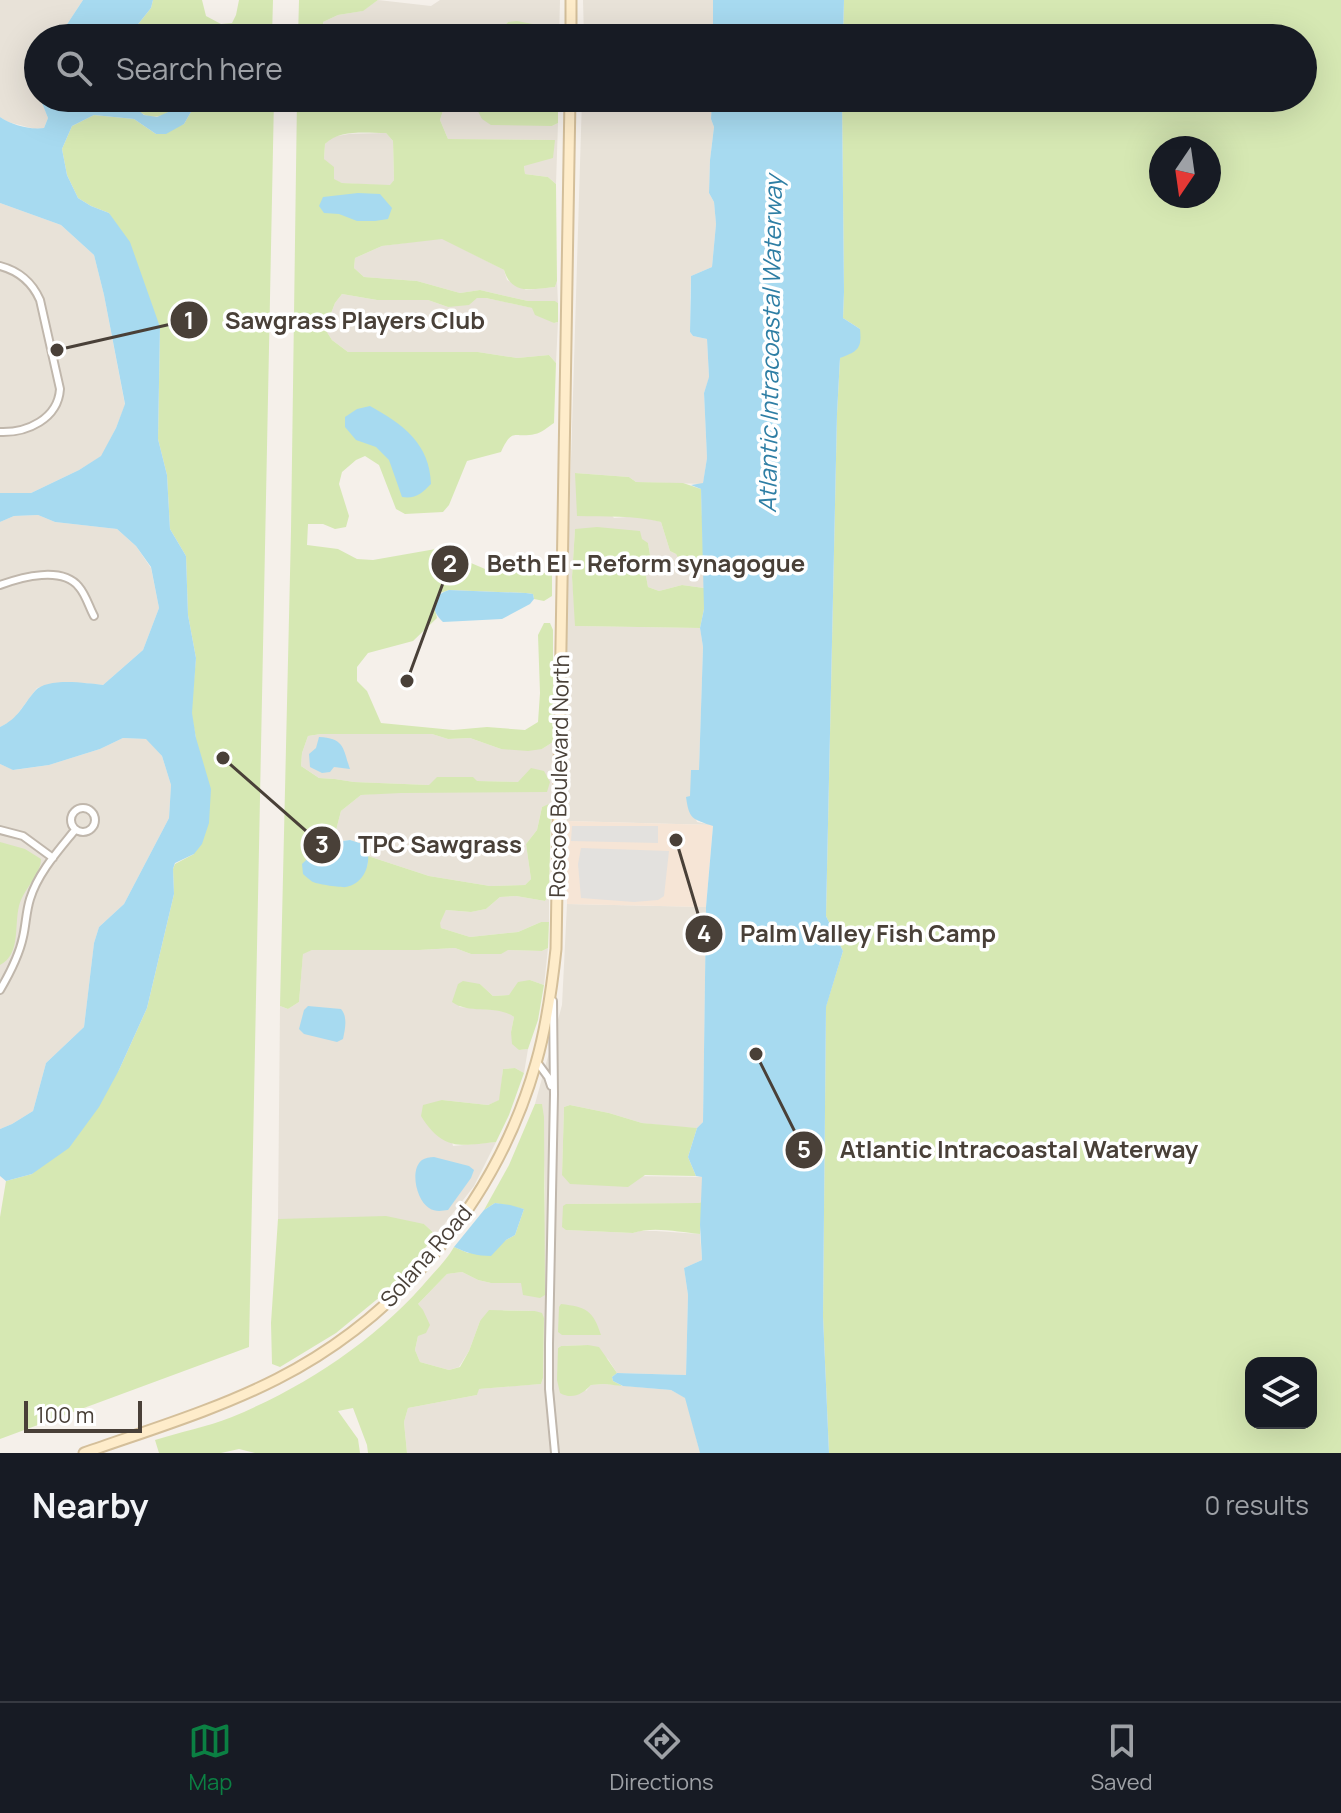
<!DOCTYPE html>
<style>
:root{--surface:#171b24;--page:#20242c;--text:#f1f3f6;--muted:#9ea1a6;--line:#363941;--accent:#0b8043}
body{margin:0;font-family:Manrope,sans-serif;background:var(--page);color:var(--text)}
.controls{position:absolute;right:24px;bottom:24px;display:grid;overflow:hidden;border-radius:16px;box-shadow:0 8px 32px #0002}
.controls button{width:72px;height:72px;display:grid;place-items:center;padding:0;border:0;border-bottom:2px solid var(--line);background:var(--surface);color:var(--text);font:40px sans-serif}
.compass{position:absolute;left:1149px;top:136px;width:72px;height:72px;border-radius:50%;background:var(--surface);box-shadow:0 8px 32px #0002;rotate:193deg}
.scale{position:absolute;left:24px;bottom:20px;width:118px;box-sizing:border-box;padding-left:8px;border:4px solid #494038;border-top:0;font-size:22px;line-height:28px;white-space:nowrap;color:#494038;-webkit-text-stroke:6px #fff;paint-order:stroke}
.list{margin:0;padding:0;list-style:none}
h2{display:flex;justify-content:space-between;align-items:center;height:104px;margin:0;padding:0 32px;font-size:34px}
h2 small{font-size:26px;font-weight:400;color:var(--muted)}
.icon{flex:none;width:44px;height:44px;fill:none;stroke:currentColor;stroke-width:2;stroke-linecap:round;stroke-linejoin:round}
.map{position:relative;flex:none;width:1341px;height:1453px;overflow:hidden}
.search{position:absolute;background:var(--surface);box-shadow:0 8px 32px #0002;left:24px;right:24px;top:24px;height:88px;display:flex;align-items:center;gap:20px;box-sizing:border-box;padding:0 28px;border-radius:44px;color:var(--muted);font-size:30px}
.sheet{height:248px;background:var(--surface)}
nav{display:flex;justify-content:space-around;align-items:center;box-sizing:border-box;height:112px;border-top:2px solid var(--line);background:var(--surface);font-size:22px;color:var(--muted)}
nav a{display:grid;justify-items:center;gap:4px}
nav .on{color:var(--accent)}
.map>svg:first-child{display:block}
</style>
<div class="map">
<svg width="1341" height="1453" viewBox="0 0 1341 1453">
<rect width="100%" height="100%" fill="#f5f0ea"/>
<path fill="#e8e2d8" d="M0 0H83L58 38H38V68L34 84 38 98H40L48 118 44 128 35 129 8 122 0 117Z
M378 0 431 6 440 0H560L559 38H540L542 35 508 22 497 33 446 32 437 35 384 38H332L324 36 323 22 338 15 362 11Z
M583 0H713V38H584Z
M447 98H471L474 104 552 126 558 123 556 184 548 177 525 174 524 165 555 140 448 139 440 120Z
M582 98H712L711 119 714 127 710 160 709 193 714 202 716 224 712 267 691 276 690 298V332L693 336 707 339 709 378 704 393 707 458 703 484 636 482 629 477 575 473 614 518 639 516 661 522 670 551 676 554 686 572 704 574V588L682 585 659 591 648 587 646 576 650 555 648 543 575 529 572 577 576 626 700 628 703 647 699 771 690 797H687L697 822 713 825 567 821 564 692Z
M386 133 393 141 394 180 390 186 342 183 334 180 324 159 325 144 332 137 349 134Z
M0 203 61 225 94 255 104 295 125 405 116 428 102 456 79 470 31 493H0Z
M442 238 504 270 507 280 526 290 555 287 557 281 558 303 554 301H528L480 290 460 293 417 281 364 277 354 268 355 258 382 246Z
M342 294 377 300H428L448 307 477 298H486L533 308 554 323 558 322 556 363 549 355 517 358 478 352H348L332 340 325 329 335 303Z
M38 515 55 522 117 529 136 546 151 568 159 608 143 650 103 685 85 683H58L37 688 13 720 0 727V522L14 516Z
M321 734H432L448 739 470 738 501 749H542L553 742 551 808 549 805 542 807 537 830 526 844 531 879 525 885 490 886 429 876 368 856 365 845 350 840 333 842 341 811 361 795 519 782 477 781 429 785 354 782 335 779 319 778 301 766 302 753 308 736Z
M123 738 147 739 162 756 171 785 169 818 124 904 99 927 94 943 84 1027 46 1063 33 1111 12 1124 0 1129V764L14 770 49 765 100 749Z
M549 895V922H541L518 932 470 937 441 928 439 923 446 910 471 912 486 909 500 897 516 896 545 901Z
M567 904 706 907 703 1122 697 1128 675 1127 642 1123 609 1113 570 1105 564 1107 562 1175 702 1177V1202L698 1203 566 1204V1230L633 1233 639 1231H656L700 1234 702 1260 684 1268 688 1295 686 1375 617 1373 608 1359 588 1345 561 1346 558 1348 586 1391 591 1385 604 1384 671 1390 686 1398 700 1453H407L404 1422 408 1408 477 1395 478 1389 541 1384 543 1378 544 1318 535 1311 504 1310 480 1321 469 1351 459 1367 449 1370 420 1362 415 1350 418 1336V1304L447 1274 462 1272 478 1280 491 1283H521L544 1229 545 1188 542 1104H535L562 1005Z
M455 948 471 954 508 950 542 951 548 948 544 985 530 980 509 995 493 996 480 984 459 1007 506 1011 514 1017 511 1032 519 1050 528 1049 524 1073 515 1068 503 1069 500 1100 488 1105 442 1100 453 1146 496 1142 474 1186 436 1235 424 1224 278 1219 280 1006 288 1009 299 1002 303 953 312 950H419Z"/>
<path fill="#f6e5d6" d="M567 821 713 825 706 907 567 904Z"/>
<path fill="#d6e8b3" fill-rule="evenodd" d="M153 0H202L206 16 221 24 232 23 236 15 239 0H273L272 36 266 38H127L151 8Z
M299 0H378L363 11 338 15 323 22 324 35 332 38H298Z
M844 0H1341V1453H829L823 1316 826 1006 843 951 826 916 837 414 840 358 860 329 843 318 844 292 842 98H1303V38H843ZM1161 148H1209V196H1161ZM1251 1363H1311V1423H1251Z
M517 21 538 25 542 35 540 38 464 37 384 38 437 35 446 32 497 33 508 22Z
M124 98H184C175 110 160 121 145 115 137 112 130 103 124 98Z
M199 98H274L249 1347 0 1439V1217L6 1181 32 1174 119 1070 147 1008 174 894 173 869 175 864 194 854 196 738 191 713 196 658 188 615 186 556 170 529 167 475 158 439 160 327 109 213 91 206 78 198 67 175 62 149 72 126 94 115 134 119 156 134 184 124Z
M297 98H447L440 120 448 139 555 140 553 158 524 166 525 174 548 177 556 184 557 281 555 287C532 289 512 296 504 270L442 239 382 246 355 258 354 268 364 277 417 281 460 293 480 290 528 301H555L558 303V322L554 323 535 315 532 308 486 298H477L469 305 448 307 428 300H377L342 294 335 303 325 329 332 340 348 352H478L517 358 549 355 556 363 554 423C548 427 541 433 535 434 514 439 513 426 501 452L467 461 449 505 443 512 405 514 396 509 379 465 365 456 356 460 342 472 339 484 349 516 346 527 335 529 323 524H308L307 545 338 549 357 559 373 560 447 547 458 549 464 560 485 569 505 566 534 574 541 572 552 575V596L544 601 534 599 533 594 526 593 449 590 440 593 434 605 437 618 413 641 368 653 357 667V681L367 691 381 723 453 730 487 727 525 730 538 722 540 693 538 635 544 623H550L553 630V742L542 749 528 751 501 749 470 738 448 739 432 734H321L308 736 302 753 301 766 319 778 335 779 354 782 429 785 437 777H473L477 781 518 782 531 768 544 771 550 782 547 792 401 793 361 795 341 811 333 842 312 854 367 867 368 856 429 876 490 886 525 885 531 879 526 844 537 830 542 807 549 804 551 808 549 895 545 901 516 896 500 897 486 909 471 912 446 910 440 923 441 928 470 937 518 932 541 922H549L548 948 542 951 508 950 501 954H471L455 948 419 950H312L303 954 299 1002 288 1009 280 1006 291 531ZM386 133 393 141 394 180 390 185 342 183 334 179V167L324 159 325 144C340 129 366 133 386 133Z
M471 98H558V123L552 126 491 125 482 119Z
M575 473 629 477 636 482 683 483 701 489 704 574 686 572 676 554 670 551 661 522C633 515 606 517 577 516Z
M597 527 640 531 642 539 648 543 650 555 653 557V569L646 576 648 587 659 591 682 585 704 588V609L700 628 575 626 572 577 575 529Z
M0 842 25 849 41 859C41 875 23 889 19 906 14 926 21 954 0 965Z
M530 980 544 985 538 1020 528 1049 519 1050 512 1044 511 1032 514 1017C496 1004 470 1015 452 1002L458 984 463 981 480 984 493 996 509 995 518 982Z
M515 1068 524 1073 509 1115 496 1142C459 1146 443 1151 421 1116L423 1105 442 1100 488 1105 499 1100 503 1069Z
M535 1104H542L544 1117 545 1295 540 1298 523 1295 521 1283H491L478 1280 462 1272 447 1274 418 1304 423 1310 430 1325 426 1333 418 1336 415 1350 420 1362 449 1370 460 1367 469 1351 480 1321 489 1310 535 1311 542 1313 544 1318 543 1378 541 1384 479 1389 477 1395 408 1408 404 1422 407 1453H368L367 1445 353 1408 338 1411 358 1439 360 1453H255L239 1449 221 1453H159L155 1440C180 1432 207 1427 232 1417 307 1386 379 1338 431 1276 439 1267 448 1258 454 1247L468 1253 506 1240 515 1235 524 1209 495 1203 484 1210 509 1165Z
M570 1105 609 1113 642 1123 697 1128 688 1157 696 1176 645 1175 628 1187 570 1184 562 1175 564 1107Z
M702 1202 700 1234C679 1232 653 1226 633 1233L566 1230 562 1227 563 1206 566 1204 698 1203Z
M386 1216 424 1224 436 1235 392 1287 336 1333 280 1367 272 1364 271 1323 278 1219Z
M561 1304C586 1307 593 1310 601 1335H562L558 1332 559 1307Z
M588 1345 599 1347 617 1373 612 1377 613 1381 623 1386 604 1384 591 1385C583 1394 572 1400 560 1393L557 1380 558 1348 561 1346Z"/>
<path fill="#e3e1de" d="M572 826H658V843L571 841Z
M581 848 669 851 664 896 658 900 634 902 581 898 578 864Z"/>
<path fill="#a7daf0" d="M83 0H153L151 8 127 38H58Z
M713 0H844L843 38H713Z
M40 98H124L144 115 157 117 175 109 184 98H199L184 124 166 134H156L134 119 94 115 72 126 62 149 67 175 78 198 91 206 109 213 130 242 160 327 158 439 167 475 170 529 186 556 188 615 196 658 192 713 196 738 211 789 209 823 202 844 194 854 175 863 173 869 174 894 147 1008 119 1070 99 1107 69 1148 32 1174 6 1181 0 1176V1129L12 1124 33 1111 46 1063 84 1027 94 943 99 927 124 904 169 818 171 785 162 756 146 739 123 738 100 749 49 765 13 770 0 764V727C19 718 22 706 35 691 47 677 86 683 103 685L143 650 159 608 151 567 136 546 117 529 55 522 38 515 14 516 0 522V493H31L79 470 101 456 116 428 125 404 104 295 94 255 61 225 0 203V117C12 125 29 130 44 128L48 118Z
M712 98H842L844 292 843 318 860 329C862 349 858 351 840 358L837 414 826 916 843 951 826 1007 823 1316 829 1453H700L685 1398 671 1390 623 1386 613 1381 612 1377 617 1373 686 1375 688 1295 684 1268 702 1260 700 1225 702 1177 696 1176 688 1157 697 1128 703 1122 706 907 713 826C692 819 689 819 686 797L690 796 691 770H699L703 647 700 628 704 609 701 489 691 485 703 483 707 458 704 393 709 377 707 339 693 336 690 332 691 276 712 267 716 224 714 202 709 193 710 160 714 127 711 119Z
M358 193 380 194 392 208 388 219 375 221H357L339 214 324 213 319 206 323 197Z
M370 406C403 424 430 444 431 484 422 493 416 499 402 497L389 460 376 447 356 440 345 427V417L357 409Z
M449 590 526 593 533 594 534 599 530 604 502 619 443 622C430 611 431 595 449 590Z
M319 737C345 738 343 749 350 769L334 767 330 772 322 773 310 767 309 754 316 748Z
M350 840 366 845C372 861 366 883 346 887 342 888 317 884 313 882 311 881 304 875 303 874L302 864C316 850 330 842 350 840Z
M308 1006 341 1009C348 1017 345 1029 343 1039L337 1042 304 1034 299 1029 304 1010Z
M434 1157 469 1166 474 1170 471 1178 448 1210C441 1211 435 1212 429 1208 417 1201 409 1170 422 1160 425 1158 430 1157 434 1157Z
M495 1203 510 1205 524 1209 515 1235 506 1240 491 1256C477 1256 467 1253 454 1247L484 1210Z"/>
<g fill="none" stroke-linecap="round" stroke-linejoin="round">
<defs>
<path id="street" d="M0 266C19 271 32 282 40 300L60 389C58 419 27 433 0 432
M0 585C22 577 62 566 79 587 86 595 89 607 94 616
M71 820a12 12 0 1 1 24 0a12 12 0 1 1-24 0Z
M0 830 23 836 53 858
M0 990C10 973 19 956 23 937 26 924 26 912 30 899 38 873 58 851 75 830
M553 1001 554 1094 549 1344V1389L555 1453
M537 1062 548 1077 551 1086"/>
<path id="secondary" d="M571 38V0
M84 1453C149 1430 216 1410 277 1379 403 1315 498 1197 536 1063 547 1025 552 987 556 949L570 98"/>
</defs>
<use href="#street" stroke="#c0b7ac" stroke-width="10"/>
<use href="#secondary" stroke="#d4bf9a" stroke-width="13"/>
<use href="#street" stroke="#fff" stroke-width="6"/>
<use href="#secondary" stroke="#feecca" stroke-width="9"/>
</g>
<g text-anchor="middle" stroke-width="7" stroke-linejoin="round" paint-order="stroke">
<g font-size="22" fill="#494038" stroke="#fff">
<text transform="translate(559 776) rotate(-89)" y="8">Roscoe Boulevard North</text>
<text transform="translate(426 1256) rotate(-49)" y="8">Solana Road</text>
</g>
<g font-size="24" font-style="italic" fill="#2e7ea4" stroke="#fff">
<text transform="translate(771 344) rotate(-89)" y="8">Atlantic Intracoastal Waterway</text>
</g>
</g>
<path fill="none" stroke="#494038" stroke-width="3" d="M57 350L189 320M407 681L450 564M223 758L322 845M676 840L704 934M756 1054L804 1150"/>
<g fill="#494038" stroke="#fff" stroke-width="3">
<circle cx="57" cy="350" r="8"/>
<circle cx="407" cy="681" r="8"/>
<circle cx="223" cy="758" r="8"/>
<circle cx="676" cy="840" r="8"/>
<circle cx="756" cy="1054" r="8"/>
<circle cx="189" cy="320" r="20"/>
<circle cx="450" cy="564" r="20"/>
<circle cx="322" cy="845" r="20"/>
<circle cx="704" cy="934" r="20"/>
<circle cx="804" cy="1150" r="20"/>
</g>
<g font-size="24" text-anchor="middle" font-weight="bold" fill="#fff">
<text x="189" y="329">1</text>
<text x="450" y="572">2</text>
<text x="322" y="853">3</text>
<text x="704" y="942">4</text>
<text x="804" y="1158">5</text>
</g>
<g font-size="24" text-anchor="middle" font-weight="bold" fill="#494038" stroke="#fff" stroke-width="7" stroke-linejoin="round" paint-order="stroke">
<text x="355" y="329">Sawgrass Players Club</text>
<text x="646" y="572">Beth El - Reform synagogue</text>
<text x="440" y="853">TPC Sawgrass</text>
<text x="868" y="942">Palm Valley Fish Camp</text>
<text x="1019" y="1158">Atlantic Intracoastal Waterway</text>
</g>
</svg>
<div class="controls">
<button><svg class="icon" aria-label="layers" viewBox="0 0 24 24"><path d="M12 4l9 5-9 5-9-5zM3 14l9 5 9-5"/></svg></button>
</div>
<svg class="compass" viewBox="-18 -18 36 36"><path d="M0-13l5 13h-10z" fill="#e53935"/><path d="M0 13l5-13h-10z" fill="#9ea1a6"/></svg>
<div class="scale">100 m</div>
<div class="search"><svg class="icon" aria-label="search" viewBox="0 0 24 24"><circle cx="10" cy="10" r="6"/><path d="M15 15l6 6"/></svg>Search here</div>
</div>
<section class="sheet">
<h2>Nearby<small>0 results</small></h2>
<ul class="list">
</ul>
</section>
<nav>
<a class="on"><svg class="icon" aria-label="map" viewBox="0 0 24 24"><path d="M3 6l6-2 6 2 6-2v14l-6 2-6-2-6 2zM9 4v14M15 6v14"/></svg>Map</a>
<a><svg class="icon" aria-label="directions" viewBox="0 0 24 24"><path d="M12 3l9 9-9 9-9-9zM9 14v-3h6M13 9l2 2-2 2"/></svg>Directions</a>
<a><svg class="icon" aria-label="saved" viewBox="0 0 24 24"><path d="M7 4h10v16l-5-4-5 4z"/></svg>Saved</a>
</nav>
